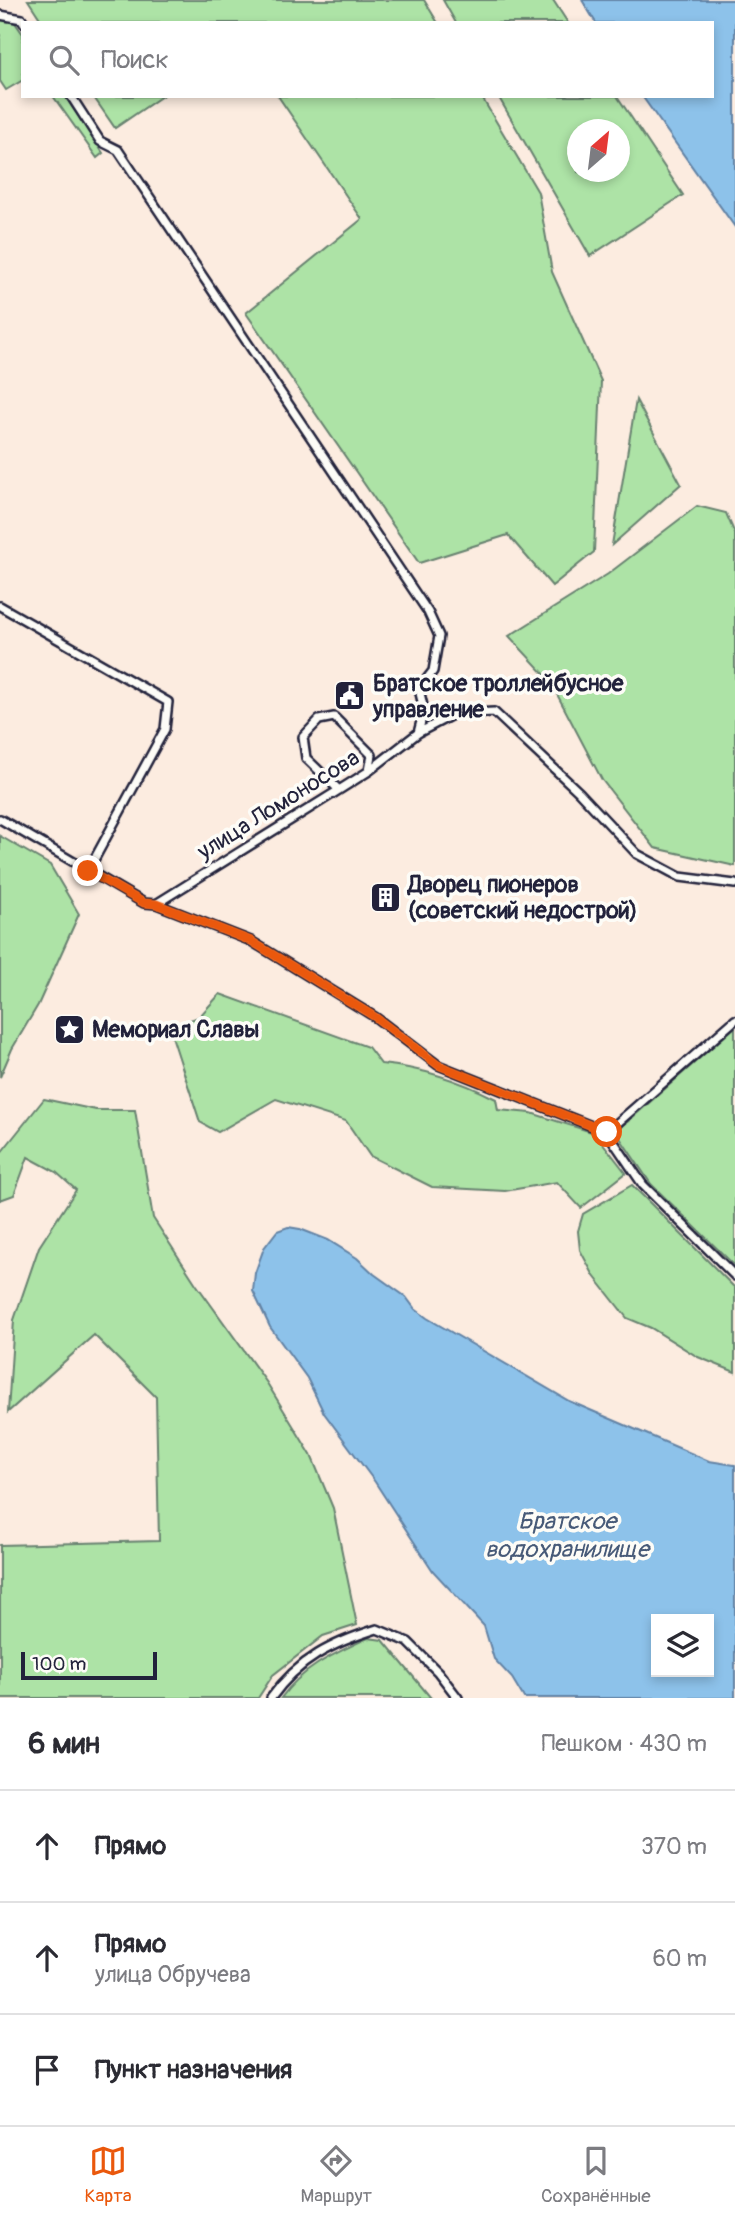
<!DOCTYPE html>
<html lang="ru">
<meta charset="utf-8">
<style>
:root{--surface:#fff;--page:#f7f7f7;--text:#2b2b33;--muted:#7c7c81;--line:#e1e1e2;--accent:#ea580c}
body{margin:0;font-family:Pangolin,sans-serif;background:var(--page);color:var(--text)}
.controls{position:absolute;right:21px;bottom:21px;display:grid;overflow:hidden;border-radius:0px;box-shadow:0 4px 10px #0003}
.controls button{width:63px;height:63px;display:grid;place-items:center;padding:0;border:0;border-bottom:2px solid var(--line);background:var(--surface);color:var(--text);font:35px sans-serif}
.compass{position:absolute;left:567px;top:119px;width:63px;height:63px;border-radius:50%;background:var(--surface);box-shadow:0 4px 10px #0003;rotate:28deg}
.scale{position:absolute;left:21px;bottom:18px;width:136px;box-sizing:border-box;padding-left:7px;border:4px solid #22223b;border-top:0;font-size:19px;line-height:24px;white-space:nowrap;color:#22223b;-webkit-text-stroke:5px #fdfcf7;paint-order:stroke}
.stop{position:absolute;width:21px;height:21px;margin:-16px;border:5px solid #ea580c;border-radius:50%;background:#fff}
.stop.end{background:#ea580c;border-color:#fff;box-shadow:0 2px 7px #0008}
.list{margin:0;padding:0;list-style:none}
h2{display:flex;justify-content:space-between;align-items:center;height:91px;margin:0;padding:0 28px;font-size:30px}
h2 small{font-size:23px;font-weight:400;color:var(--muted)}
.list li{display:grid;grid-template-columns:46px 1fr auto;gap:21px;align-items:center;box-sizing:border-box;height:112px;padding:0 28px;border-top:2px solid var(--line)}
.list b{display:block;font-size:26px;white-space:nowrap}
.list p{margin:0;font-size:23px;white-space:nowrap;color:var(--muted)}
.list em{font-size:23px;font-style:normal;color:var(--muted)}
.icon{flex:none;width:38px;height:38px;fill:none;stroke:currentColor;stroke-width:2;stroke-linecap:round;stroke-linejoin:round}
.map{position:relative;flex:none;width:735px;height:1698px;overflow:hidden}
.search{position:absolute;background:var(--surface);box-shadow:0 4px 10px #0003;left:21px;right:21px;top:21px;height:77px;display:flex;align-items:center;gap:18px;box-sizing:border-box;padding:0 24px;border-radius:0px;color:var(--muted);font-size:26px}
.sheet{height:427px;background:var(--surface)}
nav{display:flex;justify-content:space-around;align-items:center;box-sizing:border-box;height:98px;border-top:2px solid var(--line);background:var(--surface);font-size:19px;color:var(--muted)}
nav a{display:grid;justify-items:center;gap:4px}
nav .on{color:var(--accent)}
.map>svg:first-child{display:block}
</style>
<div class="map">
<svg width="735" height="1698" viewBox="0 0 735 1698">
<rect width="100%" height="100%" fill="#fcece0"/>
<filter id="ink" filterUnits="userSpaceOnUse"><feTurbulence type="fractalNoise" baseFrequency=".0143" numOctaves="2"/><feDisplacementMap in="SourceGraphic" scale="14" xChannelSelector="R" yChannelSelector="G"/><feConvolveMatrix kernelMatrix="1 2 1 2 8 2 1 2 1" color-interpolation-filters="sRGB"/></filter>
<g filter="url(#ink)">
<path fill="#ade3a6" stroke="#688270" stroke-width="2" fill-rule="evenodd" d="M28 0H424L438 23H43Z
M443 0H553L568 23H456Z
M0 19 13 20 23 34V80L6 90 0 81Z
M53 96H65L103 153 97 158Z
M93 96H162L115 128Z
M278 96H481L538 192 552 272 601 381 594 552 552 586 508 535 419 563 246 313 362 219Z
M498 96H617L683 195 590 256ZM578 130H620V172H578Z
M636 400 681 484 612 545Z
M697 506 726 513 735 534V866L655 848 602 780 549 679 509 636 608 574Z
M0 836 50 865 79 914 38 1005 12 1049 0 1077Z
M220 994 368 1047 381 1064C422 1068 459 1080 496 1099L498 1110 531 1113 595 1133 626 1173 581 1208 557 1182 505 1191 432 1187 370 1156 346 1121 276 1099 218 1132 200 1122 169 1027 199 1017Z
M735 1027V1266L651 1184 616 1132Z
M44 1099 96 1110H135L153 1218 196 1284 267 1383 311 1455 333 1508 357 1625 323 1636 273 1675 258 1698H0V1545L159 1541 156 1397 94 1335 8 1412 14 1320 39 1247 76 1190 56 1172 28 1157 14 1195 0 1200V1154Z
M632 1185 735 1288V1372L698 1357 651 1328 627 1318 594 1276 580 1250 578 1231 583 1214Z
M368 1638 383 1640 431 1698H281C303 1667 334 1654 368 1638Z"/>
<path fill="#8dc2ea" stroke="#6282a4" stroke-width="2" fill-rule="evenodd" d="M582 0H735V227L642 96H712V23H596Z
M288 1227 300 1229 328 1240 357 1258 374 1274 406 1297 415 1309 427 1318 569 1401 709 1461 735 1465V1698H524L512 1678 494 1659 484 1626 433 1571 375 1482 324 1413 307 1378 270 1327 253 1291 255 1273 264 1248 277 1231ZM656 1619H709V1672H656Z"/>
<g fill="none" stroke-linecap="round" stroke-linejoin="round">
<defs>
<path id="minor" d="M0 15 22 19 24 23
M71 96 100 141 118 150 428 612 439 636 433 671 419 689 424 710 418 733
M0 606 168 702 165 729 88 871
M339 790 306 758 303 737 319 720 334 717 372 755 369 771
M0 819 144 903 156 904 251 941 375 1017 438 1065 607 1132 643 1185 735 1276
M156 904 339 790 369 771 418 733 454 714 494 712 579 792 637 854 680 877 735 884
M607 1132 735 1020
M271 1698C299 1659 332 1643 377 1629L408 1642 438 1672 458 1698"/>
</defs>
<use href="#minor" stroke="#22223b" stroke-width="12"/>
<use href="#minor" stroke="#fdfcf7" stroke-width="7"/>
</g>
</g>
<g fill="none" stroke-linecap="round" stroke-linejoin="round" filter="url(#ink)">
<path stroke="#ea580c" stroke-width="9" d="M88 871 144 903 156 904 251 941 375 1017 438 1065 607 1132"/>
</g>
<defs>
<symbol id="civic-square" viewBox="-11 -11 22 22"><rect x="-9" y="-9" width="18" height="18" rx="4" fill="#22223b" stroke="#fdfcf7"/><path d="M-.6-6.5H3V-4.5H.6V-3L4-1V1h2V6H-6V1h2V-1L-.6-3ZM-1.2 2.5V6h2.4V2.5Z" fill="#fff"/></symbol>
<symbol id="building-square" viewBox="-11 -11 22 22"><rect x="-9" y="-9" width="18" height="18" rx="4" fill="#22223b" stroke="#fdfcf7"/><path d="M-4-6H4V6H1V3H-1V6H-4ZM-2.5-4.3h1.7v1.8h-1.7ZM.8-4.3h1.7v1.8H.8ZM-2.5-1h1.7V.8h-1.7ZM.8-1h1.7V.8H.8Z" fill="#fff"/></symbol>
<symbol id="sight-square" viewBox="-11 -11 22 22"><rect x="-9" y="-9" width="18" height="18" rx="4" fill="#22223b" stroke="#fdfcf7"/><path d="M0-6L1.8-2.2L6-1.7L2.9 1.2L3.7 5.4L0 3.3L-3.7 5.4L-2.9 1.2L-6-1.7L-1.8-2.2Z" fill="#fff"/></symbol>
</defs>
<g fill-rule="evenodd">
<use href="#civic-square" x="332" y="678" width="35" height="35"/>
<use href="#building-square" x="368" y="880" width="35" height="35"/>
<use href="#sight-square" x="52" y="1012" width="35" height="35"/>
</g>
<g text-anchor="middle" stroke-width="7" stroke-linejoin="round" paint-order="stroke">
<g font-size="23" font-weight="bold" fill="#22223b" stroke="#fdfcf7" text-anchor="start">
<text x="373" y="691">Братское троллейбусное<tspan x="373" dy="26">управление</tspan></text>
<text x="408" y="892">Дворец пионеров<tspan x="408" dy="26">(советский недострой)</tspan></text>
<text x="92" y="1037">Мемориал Славы</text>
</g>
<g font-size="23" fill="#22223b" stroke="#fdfcf7">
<text transform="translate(278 804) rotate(-32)" y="8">улица Ломоносова</text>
</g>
<g font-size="24" font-style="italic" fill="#475a78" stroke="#fdfcf7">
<text x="567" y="1529">Братское<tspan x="567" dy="28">водохранилище</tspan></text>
</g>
</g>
</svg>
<div class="controls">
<button><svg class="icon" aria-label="layers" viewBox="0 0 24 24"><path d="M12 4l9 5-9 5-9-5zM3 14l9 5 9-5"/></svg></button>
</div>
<svg class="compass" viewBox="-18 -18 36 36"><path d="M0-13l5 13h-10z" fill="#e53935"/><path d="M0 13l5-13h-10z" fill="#7c7c81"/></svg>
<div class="scale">100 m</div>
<div class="stop" style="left:607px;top:1132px"></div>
<div class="stop end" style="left:88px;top:871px"></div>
<div class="search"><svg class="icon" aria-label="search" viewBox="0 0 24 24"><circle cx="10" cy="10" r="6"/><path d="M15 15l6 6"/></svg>Поиск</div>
</div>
<section class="sheet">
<h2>6 мин<small>Пешком · 430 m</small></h2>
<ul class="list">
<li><svg class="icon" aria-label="ahead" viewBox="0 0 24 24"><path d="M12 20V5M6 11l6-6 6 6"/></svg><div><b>Прямо</b></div><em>370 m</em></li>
<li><svg class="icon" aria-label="ahead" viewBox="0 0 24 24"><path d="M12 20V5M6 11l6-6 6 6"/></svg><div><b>Прямо</b><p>улица Обручева</p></div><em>60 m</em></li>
<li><svg class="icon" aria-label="arrive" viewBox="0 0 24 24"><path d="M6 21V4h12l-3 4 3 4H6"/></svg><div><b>Пункт назначения</b></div></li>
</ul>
</section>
<nav>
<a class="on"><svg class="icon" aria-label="map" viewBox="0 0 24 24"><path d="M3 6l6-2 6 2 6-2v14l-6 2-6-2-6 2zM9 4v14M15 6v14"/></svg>Карта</a>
<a><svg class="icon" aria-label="directions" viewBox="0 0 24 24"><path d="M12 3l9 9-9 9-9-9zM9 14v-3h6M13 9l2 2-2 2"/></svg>Маршрут</a>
<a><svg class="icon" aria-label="saved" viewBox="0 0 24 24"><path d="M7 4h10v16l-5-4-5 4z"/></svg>Сохранённые</a>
</nav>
